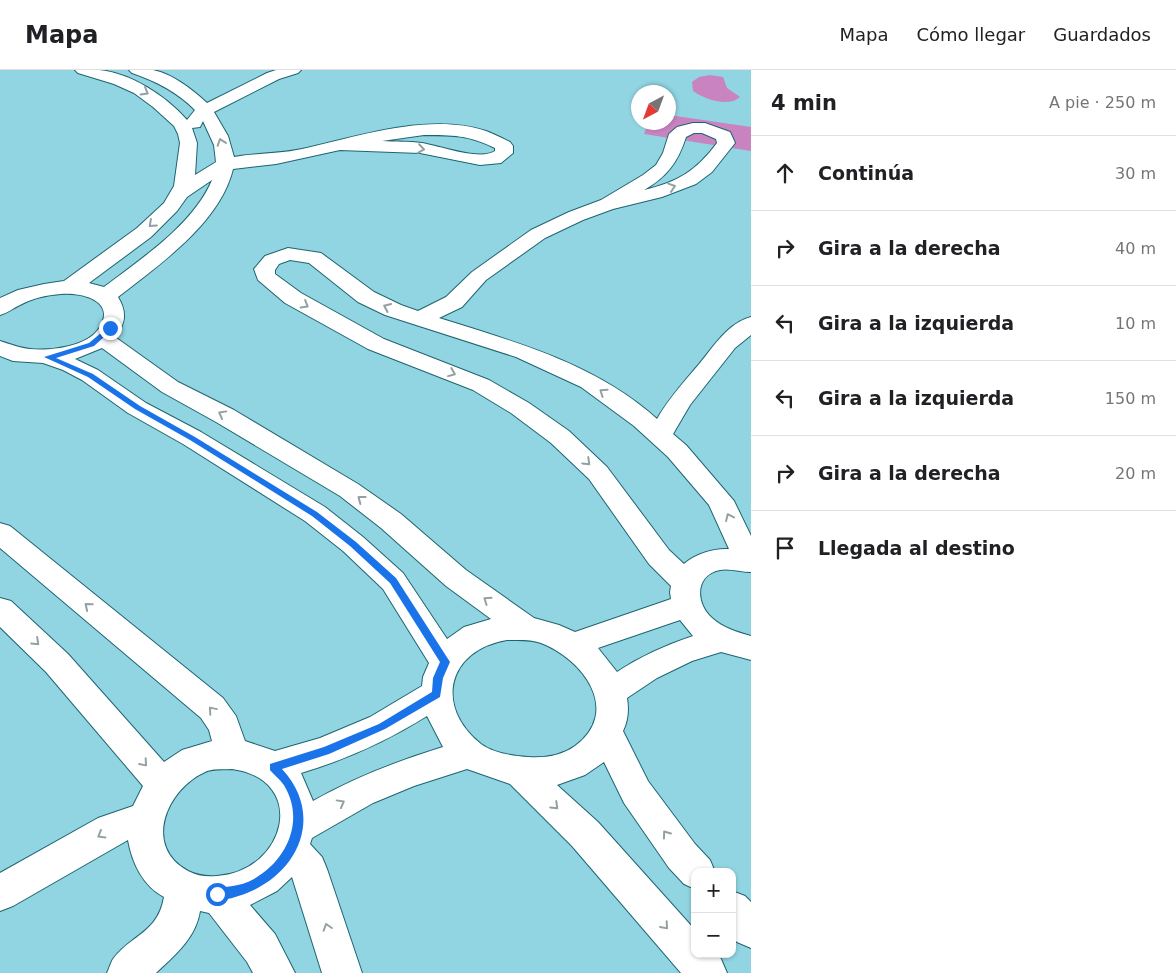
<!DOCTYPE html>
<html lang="es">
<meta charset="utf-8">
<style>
:root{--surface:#fff;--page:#f6f6f6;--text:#202124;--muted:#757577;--line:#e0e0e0}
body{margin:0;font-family:"DejaVu Sans",sans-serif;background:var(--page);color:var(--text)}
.controls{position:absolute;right:15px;bottom:15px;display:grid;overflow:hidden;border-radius:10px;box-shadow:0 1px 4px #0004}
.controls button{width:45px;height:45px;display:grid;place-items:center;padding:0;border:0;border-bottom:1px solid var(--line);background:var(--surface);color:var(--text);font:25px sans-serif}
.compass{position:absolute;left:631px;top:15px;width:45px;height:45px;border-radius:50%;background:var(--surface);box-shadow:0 1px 4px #0004;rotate:221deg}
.stop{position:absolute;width:15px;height:15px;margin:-11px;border:4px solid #1a73e8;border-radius:50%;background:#fff}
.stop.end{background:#1a73e8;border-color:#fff;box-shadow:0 1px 5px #0008}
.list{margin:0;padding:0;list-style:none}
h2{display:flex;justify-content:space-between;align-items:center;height:65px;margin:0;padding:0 20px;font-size:21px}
h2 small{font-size:16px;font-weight:400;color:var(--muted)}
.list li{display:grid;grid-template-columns:32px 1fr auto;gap:15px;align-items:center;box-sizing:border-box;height:75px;padding:0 20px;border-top:1px solid var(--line)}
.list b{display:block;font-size:19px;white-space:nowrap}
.list em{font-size:16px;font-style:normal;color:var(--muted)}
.icon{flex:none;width:28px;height:28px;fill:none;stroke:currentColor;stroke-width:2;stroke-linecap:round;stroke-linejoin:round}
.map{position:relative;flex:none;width:751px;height:903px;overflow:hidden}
header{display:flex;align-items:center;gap:30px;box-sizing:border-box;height:70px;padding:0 25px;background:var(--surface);border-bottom:1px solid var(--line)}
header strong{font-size:24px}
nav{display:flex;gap:28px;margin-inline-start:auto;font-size:18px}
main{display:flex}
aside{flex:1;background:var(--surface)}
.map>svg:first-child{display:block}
</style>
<header>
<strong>Mapa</strong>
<nav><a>Mapa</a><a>Cómo llegar</a><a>Guardados</a></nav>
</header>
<main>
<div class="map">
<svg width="751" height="903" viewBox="0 0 751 903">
<rect width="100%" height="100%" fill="#91d5e2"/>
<path fill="#c883c0" d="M710 5 723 7 727 18 740 27C728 38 704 29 693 21L692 12 699 7Z
M669 45 751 57V81L644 64 648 53 668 52Z"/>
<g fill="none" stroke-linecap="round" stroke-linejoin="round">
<defs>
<path id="minor" d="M75 0C83 0 91 0 99 0 131 3 166 26 187 50L195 40C177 22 156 11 132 3L129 0C137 0 146 0 153 0 173 4 193 20 207 33L267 3 276 0H301L298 3 279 9 214 42 228 66 234 87C256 83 279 84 302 79 358 67 429 42 486 61 494 64 502 68 510 72L513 76V83L501 93 480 95 420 83 340 80 276 94 233 99C220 153 159 195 118 227 127 242 126 253 115 267L178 312 234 340 358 414 401 444 466 500 534 548 559 555 575 562 671 529 670 522 671 516 649 494 589 409 551 373 511 343 473 320 368 279 285 233 258 210 254 199 265 186 288 178 321 183 374 222 401 235 418 241 446 227 472 202 531 160 569 142 601 130 643 105 656 95 663 83 669 64 677 57 693 53H705L730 62 735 73 712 102 696 114 662 127 613 139 583 150 545 168 486 210 462 237 439 248C516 272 596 294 657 349 669 328 684 312 700 293 714 276 728 253 751 247V265L735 278 690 335 673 364 686 375 734 431 751 466V502C741 502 729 498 720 500 695 505 695 533 712 548 723 558 737 562 751 566V590L721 582 692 591 657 608 627 628C629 640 628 651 623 661L648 711 695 774 710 790 715 802H695V819L684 814 669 798 624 733 604 692 585 705 557 715 598 752 695 860V884H717L721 889 727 903H681L572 776 510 714 467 699 414 716 373 733 312 768 310 774 322 787 327 799 362 903H322L292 807 277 821 250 835 275 864 295 903H253L247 892 209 843 200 841C196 868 174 886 156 903H107C109 899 111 892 113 889 132 864 158 863 164 827 143 816 132 793 128 770L13 836 0 841V803L98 748 133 736 143 716 46 602 0 557V528L11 531 68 584 164 692 182 680 212 671 209 660 201 648 0 478V453L10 456 223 628 236 646 245 671 275 681 320 668 370 647 422 616 423 607 429 593 383 519 343 481 305 451 183 374 128 343 82 310 63 300 43 293 13 291 0 286V271C10 274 19 278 30 279 51 281 88 277 100 257 116 230 80 222 61 224 47 225 33 228 20 235 13 238 8 243 0 245V228L18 220 44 214 64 211 137 158 164 133 174 116 180 73 178 64 174 56 153 37 134 23 114 14 78 3ZM203 51 214 75 216 92 195 105 197 73 192 58 200 57ZM694 63H702L716 69 717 73C696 101 678 112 644 120 667 107 678 92 686 67ZM424 65C453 65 468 65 495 78V81C480 91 440 76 422 73 409 71 395 72 382 71ZM212 110C194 154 141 189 104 217L89 213 151 167 177 141 187 127ZM290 190 309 193 358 232 385 245 516 287 581 317 634 356 668 387 709 435 729 479C714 478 695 484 684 494L669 480 607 397 569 361 529 333 489 310 384 269 301 223 275 204V200L279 194ZM102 278 162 322 216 352 340 426 381 458 446 516 491 549 464 557 447 569 403 503 363 467 325 437 201 362 146 333 98 300 75 289ZM680 550 693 566C666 575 641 586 617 602L598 578ZM507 570C518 570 531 569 541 573 583 589 622 641 575 676 561 686 545 688 528 687 513 686 493 683 481 674 434 637 447 580 507 570ZM427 646 443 677C397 691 354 708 313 731L301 703C345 690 387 671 427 646ZM232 699C310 710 285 802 217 806 206 807 198 806 188 801 142 776 167 719 205 702 213 698 224 700 232 699Z
M732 821 745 826 751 832V878L737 872 732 867Z"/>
</defs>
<use href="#minor" stroke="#1e6470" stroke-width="2"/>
<use href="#minor" fill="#fff" fill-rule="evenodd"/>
</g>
<defs><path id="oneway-chevron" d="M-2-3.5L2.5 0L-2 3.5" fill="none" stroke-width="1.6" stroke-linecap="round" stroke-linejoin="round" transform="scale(1.25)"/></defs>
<g stroke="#94a1a3">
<use href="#oneway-chevron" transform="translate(145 22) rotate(30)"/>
<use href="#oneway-chevron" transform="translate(221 72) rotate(-109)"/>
<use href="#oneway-chevron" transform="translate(421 79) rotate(8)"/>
<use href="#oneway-chevron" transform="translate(672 117) rotate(-18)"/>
<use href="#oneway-chevron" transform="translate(152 154) rotate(138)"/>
<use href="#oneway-chevron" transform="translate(305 235) rotate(31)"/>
<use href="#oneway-chevron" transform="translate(387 237) rotate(-156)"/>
<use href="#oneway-chevron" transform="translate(452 303) rotate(22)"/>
<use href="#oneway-chevron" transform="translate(603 322) rotate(-145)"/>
<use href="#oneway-chevron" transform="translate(222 344) rotate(-151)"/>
<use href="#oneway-chevron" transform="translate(587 392) rotate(44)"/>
<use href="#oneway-chevron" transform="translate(361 429) rotate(-143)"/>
<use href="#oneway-chevron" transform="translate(729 447) rotate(-115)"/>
<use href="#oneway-chevron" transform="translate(487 530) rotate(-145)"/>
<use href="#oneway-chevron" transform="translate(88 536) rotate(-140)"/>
<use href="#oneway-chevron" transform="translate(36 572) rotate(43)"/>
<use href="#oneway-chevron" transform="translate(212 640) rotate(-130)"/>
<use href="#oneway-chevron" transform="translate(144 693) rotate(49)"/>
<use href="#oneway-chevron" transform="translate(341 733) rotate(-29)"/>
<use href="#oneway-chevron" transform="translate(555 736) rotate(44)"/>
<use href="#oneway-chevron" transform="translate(666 764) rotate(-126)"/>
<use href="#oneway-chevron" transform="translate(101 765) rotate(150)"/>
<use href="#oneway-chevron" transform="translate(665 856) rotate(49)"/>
<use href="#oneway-chevron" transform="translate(327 857) rotate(-108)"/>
</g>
<path fill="#1a73e8" d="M108 257 114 258 94 276 56 288 93 304 140 336 195 367 317 442 356 472 396 508 450 592 443 608 440 627 385 659 329 684 282 699C324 744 300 802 247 823 236 827 224 832 213 828L211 824 213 820C226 815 239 818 254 809 286 791 305 752 285 717 282 711 275 706 270 700V694L324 677 379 654 432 622 433 608 440 592 390 513 350 476 312 446 190 370 135 339 88 307 44 287 89 273Z"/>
</svg>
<div class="controls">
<button>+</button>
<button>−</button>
</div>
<svg class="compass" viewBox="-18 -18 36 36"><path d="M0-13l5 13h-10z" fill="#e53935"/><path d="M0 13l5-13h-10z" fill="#757577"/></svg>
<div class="stop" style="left:217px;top:824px"></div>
<div class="stop end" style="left:110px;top:258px"></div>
</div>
<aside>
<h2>4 min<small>A pie · 250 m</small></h2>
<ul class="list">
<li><svg class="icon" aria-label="ahead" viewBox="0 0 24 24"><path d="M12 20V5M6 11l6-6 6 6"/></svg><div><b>Continúa</b></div><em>30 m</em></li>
<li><svg class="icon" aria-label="right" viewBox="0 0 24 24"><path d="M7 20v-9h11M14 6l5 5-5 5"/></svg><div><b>Gira a la derecha</b></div><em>40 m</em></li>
<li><svg class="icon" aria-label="left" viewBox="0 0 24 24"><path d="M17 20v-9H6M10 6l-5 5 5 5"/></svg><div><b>Gira a la izquierda</b></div><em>10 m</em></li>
<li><svg class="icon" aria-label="left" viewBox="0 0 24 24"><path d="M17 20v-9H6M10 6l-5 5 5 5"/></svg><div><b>Gira a la izquierda</b></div><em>150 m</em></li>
<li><svg class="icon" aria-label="right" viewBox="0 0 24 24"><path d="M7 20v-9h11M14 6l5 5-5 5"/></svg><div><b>Gira a la derecha</b></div><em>20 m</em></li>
<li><svg class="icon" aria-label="arrive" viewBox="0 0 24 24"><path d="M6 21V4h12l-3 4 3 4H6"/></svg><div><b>Llegada al destino</b></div></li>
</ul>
</aside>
</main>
